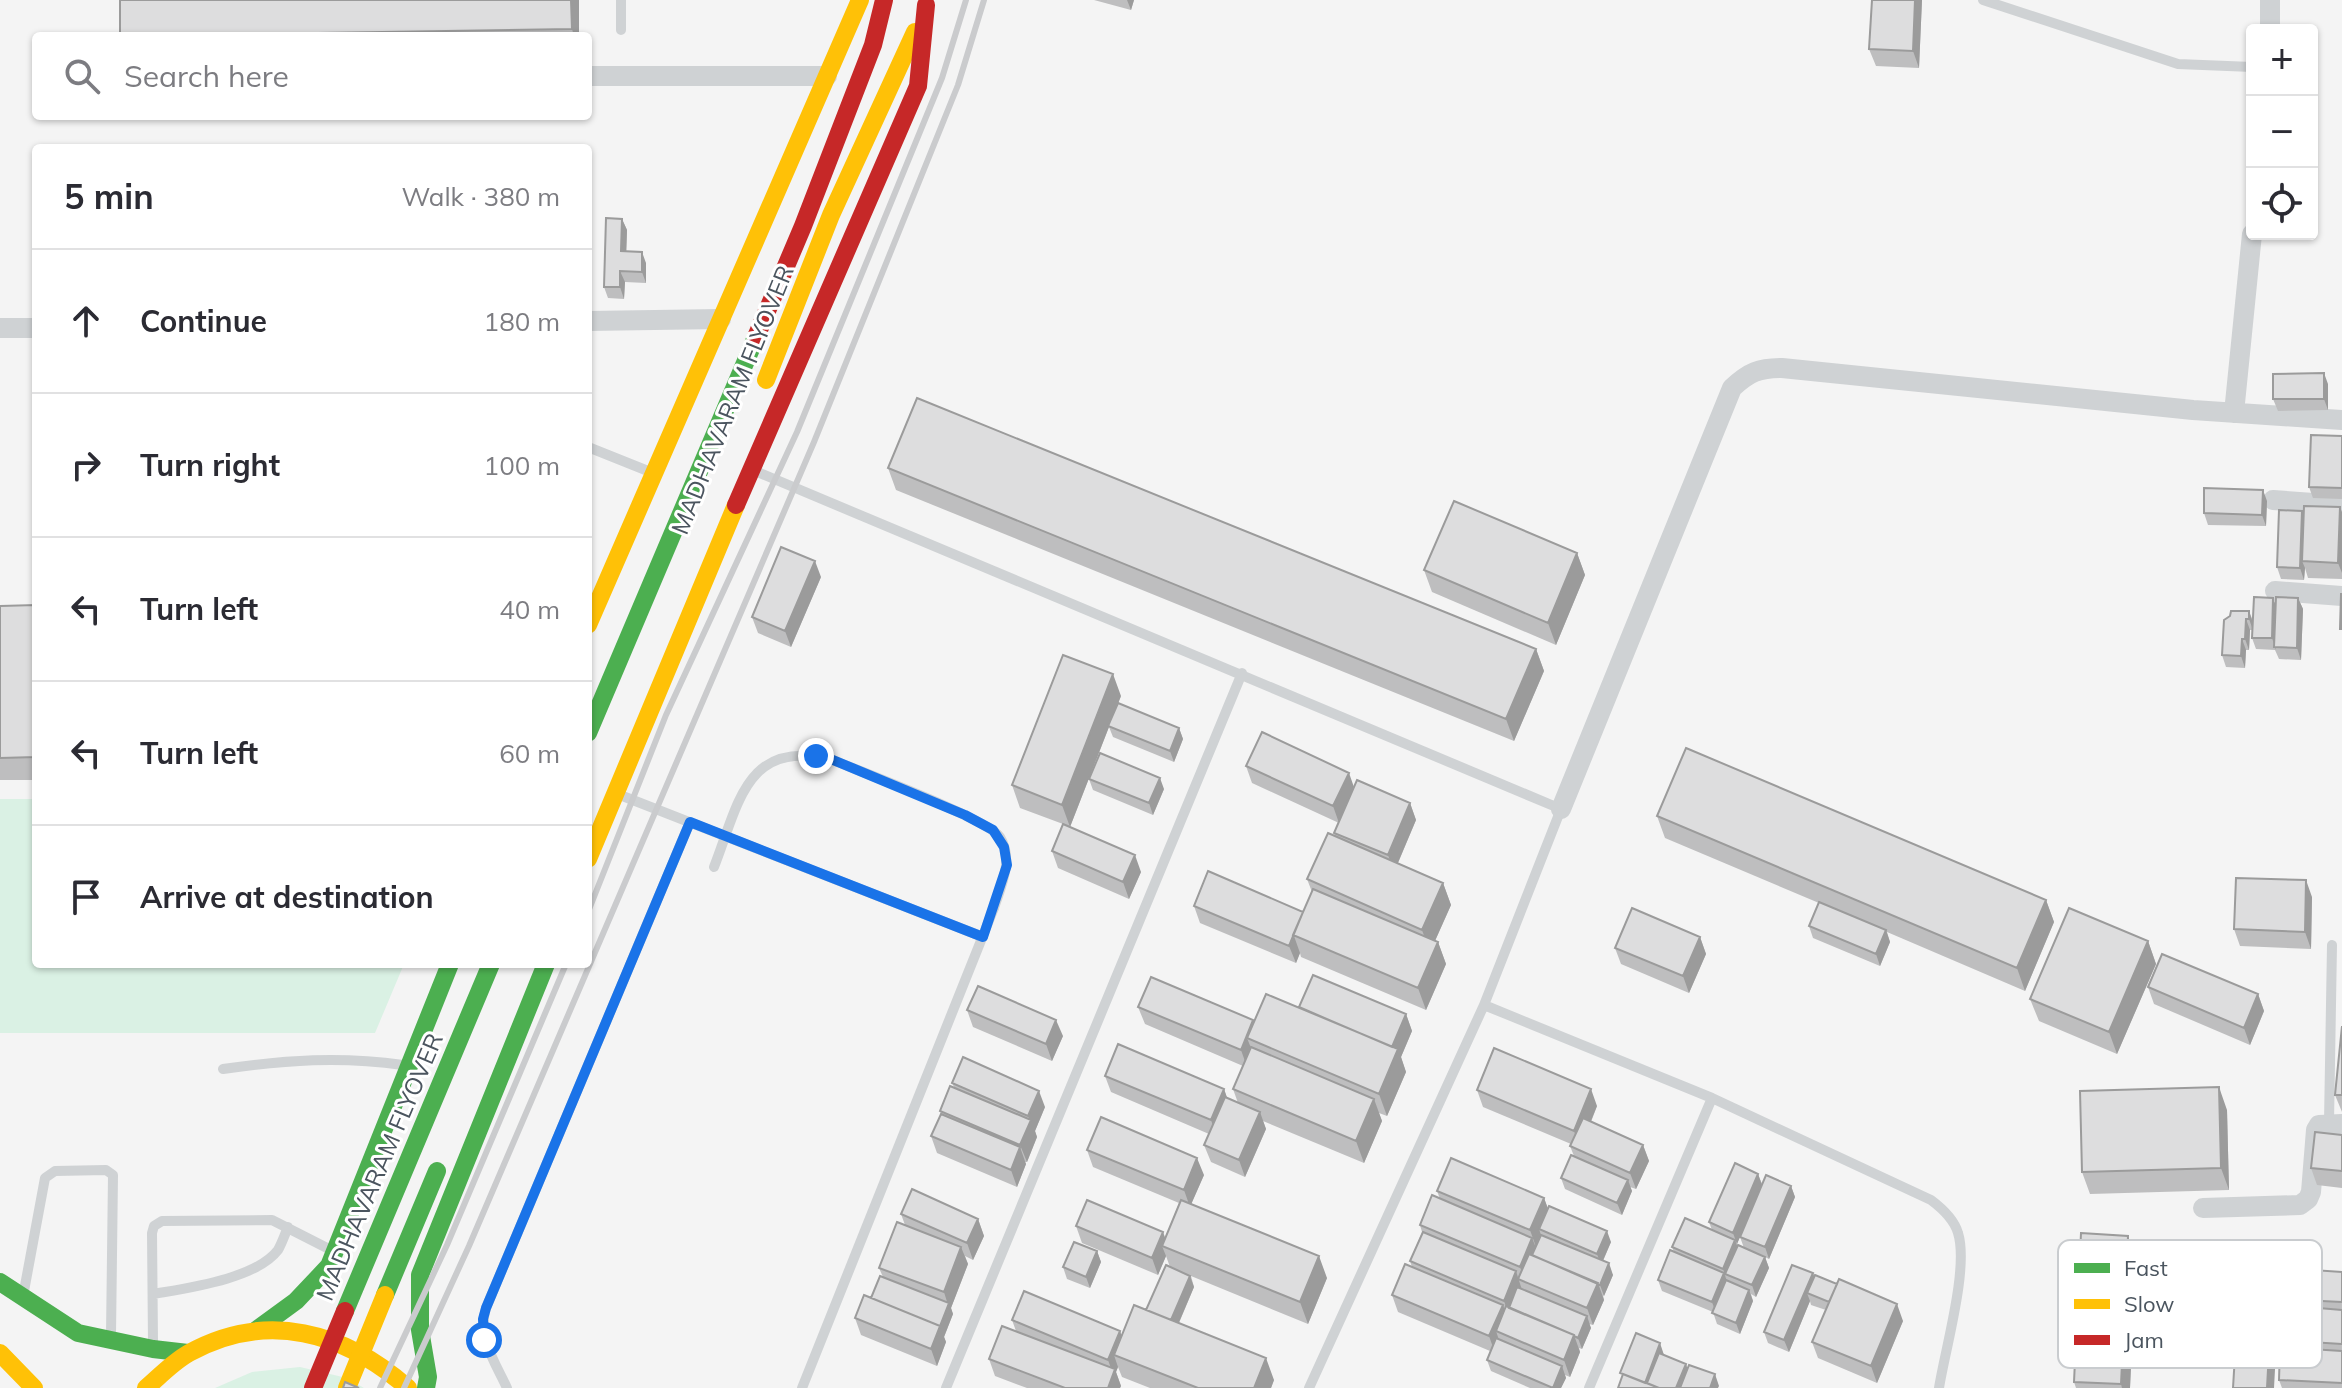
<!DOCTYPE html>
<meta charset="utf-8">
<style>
:root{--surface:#fff;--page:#f7f7f7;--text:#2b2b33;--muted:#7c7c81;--line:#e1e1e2}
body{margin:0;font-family:Mulish,sans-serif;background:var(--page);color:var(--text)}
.controls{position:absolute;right:24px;top:24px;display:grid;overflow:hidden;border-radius:8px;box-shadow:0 2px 6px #0004}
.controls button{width:72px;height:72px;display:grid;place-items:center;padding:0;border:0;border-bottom:2px solid var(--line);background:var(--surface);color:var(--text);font:40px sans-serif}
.stop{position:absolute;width:24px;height:24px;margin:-18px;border:6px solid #1a73e8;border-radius:50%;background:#fff}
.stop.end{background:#1a73e8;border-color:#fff;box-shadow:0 2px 8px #0008}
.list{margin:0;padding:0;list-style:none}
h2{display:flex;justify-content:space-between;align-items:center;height:104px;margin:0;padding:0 32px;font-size:34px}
h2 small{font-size:26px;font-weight:400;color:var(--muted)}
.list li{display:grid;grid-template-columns:52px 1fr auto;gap:24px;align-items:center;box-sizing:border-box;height:144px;padding:0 32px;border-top:2px solid var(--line)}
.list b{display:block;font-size:30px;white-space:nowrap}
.list em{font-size:26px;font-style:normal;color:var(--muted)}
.icon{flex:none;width:44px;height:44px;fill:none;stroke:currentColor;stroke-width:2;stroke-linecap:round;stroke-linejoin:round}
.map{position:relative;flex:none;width:2342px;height:1388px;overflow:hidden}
.search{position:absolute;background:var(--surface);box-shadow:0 2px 6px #0004;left:32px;top:32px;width:560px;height:88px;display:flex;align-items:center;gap:20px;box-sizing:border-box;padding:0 28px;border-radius:8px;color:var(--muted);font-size:30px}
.panel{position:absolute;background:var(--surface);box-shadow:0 2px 6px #0004;left:32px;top:144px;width:560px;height:824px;border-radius:8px}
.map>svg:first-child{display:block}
</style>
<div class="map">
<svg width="2342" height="1388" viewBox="0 0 2342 1388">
<rect width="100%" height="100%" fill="#f4f4f4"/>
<path fill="#daf1e4" d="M0 799H36V964H404L375 1033H0Z
M300 1367 347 1378 364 1388H215L252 1372Z"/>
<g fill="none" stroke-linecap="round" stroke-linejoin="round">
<path stroke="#cfd2d4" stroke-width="10" d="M1983 0 2178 64 2252 67
M621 30V0
M588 447 648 471
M755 471 1561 809 1484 1005 1309 1388
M620 795 983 937
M1484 1005 1712 1098 1931 1200C1943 1209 1954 1219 1958 1233 1969 1268 1945 1350 1939 1388
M223 1069C287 1060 339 1056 403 1065
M2329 1123 2332 945
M24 1291 45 1178 55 1171 106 1170 113 1175 111 1335
M153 1294C187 1288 256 1279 278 1250 282 1243 285 1234 288 1227
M153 1342 152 1233 154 1226 162 1221 272 1220 329 1249
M507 1388C495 1362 477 1337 486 1308L690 822
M802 1388 994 908
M946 1388 1242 673
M1589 1388 1712 1098"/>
<path stroke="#cfd2d4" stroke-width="20" d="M2270 30V0
M588 76H827
M588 321 721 319
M0 328H36
M2234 413 2252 234
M2273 500 2342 505
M2275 591 2342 596
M1561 809 1732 388C1749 372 1759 368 1782 368L2193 410 2342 420
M2203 1208 2300 1205 2308 1199 2311 1192 2316 1130 2319 1125 2342 1124"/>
<path stroke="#4caf50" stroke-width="18" d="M588 733 756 337
M0 1282 78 1333 153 1349 188 1353
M385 1295 437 1171
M345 1311 491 964
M255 1331 296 1301 329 1266 450 964
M426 1388 428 1377 420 1330V1275L546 964"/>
<path stroke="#ffc107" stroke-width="18" d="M766 380 831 215 915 32
M588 625 860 0
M588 859 736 505
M0 1353 34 1388
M146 1388C160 1376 173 1362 189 1353 267 1310 344 1332 408 1388"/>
<path stroke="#c62828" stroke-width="18" d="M756 337 803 226 873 45 884 0
M736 505 918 86 926 5"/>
<path stroke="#cacbcd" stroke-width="6" d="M588 912 666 715 797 432 942 78 966 0
M380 1388 447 1245 566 964
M404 1388 469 1246 814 442 958 85 984 0"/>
<path stroke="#cfd2d4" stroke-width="10" d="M714 867C739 803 746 738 833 760 861 772 988 819 1000 837 1014 860 1001 886 994 908"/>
<path stroke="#ffc107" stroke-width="18" d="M347 1388 385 1295"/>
<path stroke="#c62828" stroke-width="18" d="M313 1388 345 1311"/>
</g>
<path fill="#bebebf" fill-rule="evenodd" d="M120 0H579V36H120Z
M1094 0H1134L1131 10Z
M1872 0H1922L1919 68 1876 66 1869 49Z
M622 219 627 230 626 251 646 263V283L625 282 624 299 608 298 604 287Z
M2328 384V410L2278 411 2273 399Z
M2342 436V499L2313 498 2309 487Z
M888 468 1536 649 1544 671 1514 741 896 490Z
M2267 501 2266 526 2208 525 2204 513Z
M2302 511 2304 516 2342 512V579L2308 578 2305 568 2304 580 2281 579 2277 567Z
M1577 553 1585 575 1556 645 1432 592 1424 570Z
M821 577 791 647 758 633 752 617Z
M2273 598 2276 606 2298 598 2303 609 2301 660 2279 659 2275 650 2256 649 2252 638 2253 630H2250L2249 650H2246L2245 668 2226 667 2222 655 2249 611 2253 621Z
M36 605V780H0V606Z
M1121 696 1118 703 1179 728 1183 739 1174 762 1113 737 1109 727 1070 827 1141 872 1129 899 1058 868 1052 851 1063 824 1020 808 1012 785Z
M1246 766 1354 787 1410 803 1416 820 1398 863 1443 883 1451 905 1435 941 1438 942 1446 964 1426 1010 1301 957 1300 953 1296 963 1200 923 1194 906 1303 912 1312 892 1307 879 1335 836 1334 833 1339 823 1252 783Z
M1089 779 1164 789 1153 815 1093 790Z
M1657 816 2046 900 2054 922 2025 991 1887 932 1890 942 1880 966 1813 938 1809 926 1819 903 1665 838Z
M2312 897 2311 949 2240 946 2234 929Z
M1700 937 1706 954 1689 993 1621 964 1615 948Z
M2148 941 2156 964 2117 1054 2039 1021 2030 999Z
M2148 987 2258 994 2264 1011 2250 1045 2154 1004Z
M1138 1007 1254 1022 1300 1008 1406 1014 1412 1031 1401 1057 1406 1072 1387 1116 1379 1113 1382 1121 1364 1163 1263 1121 1266 1129 1245 1177 1211 1162 1204 1145 1209 1134 1111 1092 1105 1076 1224 1089 1227 1098 1238 1103 1233 1089 1243 1066 1145 1024Z
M967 1010 1063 1036 1052 1061 973 1027Z
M2342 1026V1112L2335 1095Z
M952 1083 1045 1107 1035 1131 1037 1137 1027 1162H1025L1026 1164 1017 1187 937 1153 931 1136 941 1114 940 1111 954 1087Z
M1477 1090 1597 1106 1591 1122 1643 1145 1649 1161 1636 1189 1630 1187 1632 1191 1622 1215 1565 1189 1561 1178 1574 1156 1570 1146 1571 1144 1483 1107Z
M2227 1110 2229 1190 2090 1194 2082 1172Z
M2342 1135V1188L2317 1185 2311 1168Z
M1087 1150 1204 1175 1191 1204 1327 1278 1308 1324 1191 1276 1194 1287 1179 1323 1274 1380 1271 1388H1150L1122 1377 1118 1367 1116 1372 1121 1386 1120 1388H1027L995 1376 989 1359 1016 1331 1012 1320 1122 1335 1146 1310 1170 1267 1166 1256 1158 1275 1082 1243 1076 1226 1165 1238 1179 1203 1093 1167Z
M1758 1174 1762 1184 1791 1186 1795 1197 1769 1259 1765 1257 1769 1268 1756 1297 1751 1294 1753 1301 1740 1334 1717 1324 1713 1312 1662 1291 1658 1280 1674 1252 1672 1247 1712 1230 1709 1222ZM1740 1237 1744 1248 1737 1246V1244Z
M1437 1191 1544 1198 1548 1209 1611 1242 1603 1261 1613 1275 1604 1296 1603 1295 1604 1300 1593 1325 1589 1324 1591 1328 1582 1349 1579 1348 1580 1352 1570 1377 1565 1375 1566 1378 1561 1388H1530L1491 1371 1487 1360 1490 1351 1398 1312 1392 1295 1412 1267 1410 1261 1422 1232 1420 1225 1440 1199Z
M901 1214 978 1219 984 1236 973 1260 965 1256 968 1264 951 1308 953 1314 944 1337 946 1342 937 1366 861 1335 855 1318 871 1298 883 1277 879 1268 905 1225Z
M1097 1251 1101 1262 1090 1288 1067 1279 1063 1267Z
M2136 1258 2130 1388H2076L2074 1382Z
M2342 1272V1388H2282L2279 1380 2283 1348 2280 1340 2285 1306 2282 1299Z
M1813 1273 1814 1277 1903 1321 1877 1383 1818 1358 1812 1342 1826 1310 1811 1305 1810 1301 1789 1352 1768 1343 1764 1332Z"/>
<path fill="#9b9b9b" d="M571 0H579V36H574L572 29Z
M1127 0H1134L1131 10Z
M1915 0H1922L1919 68 1913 51Z
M622 219 627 230 626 263 621 251Z
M642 252 646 263V283L642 272Z
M620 271 625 282 624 299 620 287Z
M2324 373 2328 384V410L2324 399Z
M2263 490 2267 501 2266 526 2262 515Z
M2340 507 2342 512V573L2338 563Z
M2302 511 2306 522 2302 561 2305 568 2304 580 2300 568Z
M1577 553 1585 575 1556 645 1548 623Z
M815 561 821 577 791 647 785 631Z
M2273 598 2277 609 2276 650 2272 638Z
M2298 598 2303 609 2301 660 2297 648Z
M2249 611 2253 623V630L2249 619Z
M2246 619 2250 630 2249 650 2245 639Z
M2242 639 2246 650 2245 668 2241 656Z
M1536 649 1544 671 1514 741 1506 719Z
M1113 674 1121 696 1070 827 1062 805Z
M1179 728 1183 739 1174 762 1170 751Z
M1349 773 1355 790 1339 823 1333 806Z
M1160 778 1164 789 1153 815 1149 803Z
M1410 803 1416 820 1394 872 1388 855Z
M1135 855 1141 872 1129 899 1123 882Z
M2306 880 2312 897 2311 949 2305 932Z
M1443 883 1451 905 1430 952 1422 930Z
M2046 900 2054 922 2025 991 2017 968Z
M1886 930 1890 942 1880 966 1876 954Z
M1294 936 1300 953 1296 963 1289 946Z
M1700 937 1706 954 1689 993 1683 976Z
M2148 941 2156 964 2117 1054 2109 1032Z
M1438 942 1446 964 1426 1010 1418 988Z
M2258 994 2264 1011 2250 1045 2244 1028Z
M1406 1014 1412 1031 1401 1057 1406 1072 1387 1116 1379 1094 1392 1047Z
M1056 1020 1063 1036 1052 1061 1046 1044Z
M1253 1020 1259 1037 1247 1038 1253 1053 1247 1067 1241 1050Z
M2219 1087 2227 1110 2229 1190 2221 1168Z
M1224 1089 1230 1106 1217 1137 1211 1120Z
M1591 1089 1597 1106 1580 1148 1574 1131Z
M1039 1091 1045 1107 1035 1131 1037 1137 1027 1162 1020 1145 1030 1122 1028 1116Z
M1374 1099 1382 1121 1364 1163 1356 1141Z
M1260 1112 1266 1129 1245 1177 1239 1160Z
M1643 1145 1649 1161 1636 1189 1630 1173Z
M1020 1147 1026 1164 1017 1187 1011 1170Z
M1197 1158 1204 1175 1190 1207 1184 1190Z
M1758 1174 1762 1185 1737 1244 1733 1233Z
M1628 1180 1632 1191 1622 1215 1617 1203Z
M1791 1186 1795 1197 1769 1259 1765 1247Z
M1544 1198 1550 1214 1539 1229 1541 1235 1536 1247 1530 1230Z
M978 1219 984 1236 973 1260 967 1243Z
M1607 1231 1611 1242 1601 1265 1597 1254Z
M1163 1232 1169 1248 1162 1246 1166 1256 1158 1275 1152 1258Z
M2128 1236 2136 1258 2130 1388H2122L2121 1384Z
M1532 1238 1539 1255 1526 1284 1520 1267Z
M1735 1240 1739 1251 1725 1274 1727 1280 1723 1269Z
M961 1247 968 1264 951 1308 953 1314 944 1337 940 1326 948 1305 944 1292Z
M1097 1251 1101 1262 1090 1288 1086 1277Z
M1319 1256 1327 1278 1308 1324 1300 1302Z
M1765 1257 1769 1268 1756 1297 1752 1285Z
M2274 1258 2280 1275 2274 1388H2267Z
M1609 1263 1613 1275 1604 1296 1600 1285Z
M1516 1271 1522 1290 1510 1318 1504 1301Z
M1724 1273 1728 1284 1716 1313 1712 1302Z
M1813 1273 1817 1285 1807 1293 1810 1301 1789 1352 1784 1340Z
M1190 1276 1194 1287 1174 1334 1170 1323Z
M1598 1283 1604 1300 1593 1325 1587 1308Z
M1749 1290 1753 1301 1740 1334 1736 1323Z
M1897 1304 1903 1321 1877 1383 1871 1366Z
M1503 1305 1509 1322 1496 1331 1500 1343 1495 1353 1489 1336Z
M1587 1316 1591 1328 1582 1349 1578 1338Z
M940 1326 946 1342 937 1366 931 1349Z
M1120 1331 1126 1348 1114 1355 1118 1367 1116 1372 1121 1386 1120 1388H1108L1113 1374 1108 1360Z
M1574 1335 1580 1352 1570 1377 1564 1360Z
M1660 1343 1664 1355 1652 1385 1645 1383Z
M1266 1358 1274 1380 1271 1388H1254Z
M1686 1364 1690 1376 1685 1388H1676Z
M1562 1366 1566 1378 1561 1388H1553Z
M1715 1374 1719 1386 1718 1388H1710Z"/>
<path fill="#ddddde" stroke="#9b9b9b" stroke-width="2" d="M120 0H571L572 29 120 36Z
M1872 0H1915L1913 51 1869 49Z
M606 218 622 219 621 251 642 252V272L620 271V287H604Z
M2324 373V399H2273V374Z
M917 398 1536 649 1506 719 888 468Z
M2311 435 2342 436V488L2309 487Z
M2204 488 2263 490 2262 515 2204 513Z
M1454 501 1577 553 1548 623 1424 570Z
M2304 506 2340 507 2338 563 2302 561Z
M2279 510 2302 511 2300 568 2277 567Z
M781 547 815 561 785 631 752 617Z
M2341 594H2342V629H2340Z
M2254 597 2273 598 2272 638H2252Z
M2276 597 2298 598 2297 648 2274 647Z
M36 605V757L0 758V606Z
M2231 611H2249V619H2246L2245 639H2242L2241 656 2222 655 2224 620 2230 616Z
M1063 655 1113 674 1062 805 1012 785Z
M1118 703 1179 728 1170 751 1108 726Z
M1262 732 1349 773 1333 806 1246 766Z
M1686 748 2046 900 2017 968 1657 816Z
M1100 753 1160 778 1149 803 1089 779Z
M1357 780 1410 803 1388 855 1334 833Z
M1063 824 1135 855 1123 882 1052 851Z
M1328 833 1443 883 1422 930 1307 879Z
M1208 871 1303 912 1289 946 1194 906Z
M2236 878 2306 880 2305 932 2234 929Z
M1313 889 1438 942 1418 988 1293 935Z
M1819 902 1886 930 1876 954 1809 926Z
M1632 908 1700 937 1683 976 1615 948Z
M2069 908 2148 941 2109 1032 2030 999Z
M2162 954 2258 994 2244 1028 2148 987Z
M1313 975 1406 1014 1392 1047 1299 1007Z
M1151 977 1253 1020 1241 1050 1138 1007Z
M978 986 1056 1020 1046 1044 967 1010Z
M1266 994 1398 1049 1379 1094 1247 1038Z
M2342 1026V1095H2335Z
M1118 1044 1224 1089 1211 1120 1105 1076Z
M1251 1047 1374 1099 1356 1141 1233 1089Z
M1494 1048 1591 1089 1574 1131 1477 1090Z
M963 1057 1039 1091 1028 1116 952 1083Z
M950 1086 1031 1120 1020 1145 940 1111Z
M2219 1087 2221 1168 2082 1172 2080 1091Z
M1225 1097 1260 1112 1239 1160 1204 1145Z
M941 1114 1020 1147 1011 1170 931 1136Z
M1101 1117 1197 1158 1184 1190 1087 1150Z
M1583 1118 1643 1145 1630 1173 1570 1146Z
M2315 1132 2342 1135V1171L2311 1168Z
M1571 1155 1628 1180 1617 1203 1561 1178Z
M1451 1158 1544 1198 1530 1230 1437 1191Z
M1735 1163 1758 1174 1733 1233 1709 1222Z
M1766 1175 1791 1186 1765 1247 1740 1237Z
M912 1189 978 1219 967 1243 901 1214Z
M1432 1195 1532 1238 1520 1267 1420 1225Z
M1087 1200 1163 1232 1152 1258 1076 1226Z
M1181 1200 1319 1256 1300 1302 1162 1246Z
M1549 1206 1607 1231 1597 1254 1539 1229Z
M1685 1218 1735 1240 1723 1269 1672 1247Z
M897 1222 961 1247 944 1292 879 1268Z
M1423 1232 1516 1271 1504 1301 1410 1261Z
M2081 1233 2128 1236 2121 1384 2074 1382Z
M1541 1235 1609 1263 1600 1285 1532 1255Z
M1074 1242 1097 1251 1086 1277 1063 1267Z
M1738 1245 1765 1257 1752 1285 1725 1274Z
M1670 1250 1724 1273 1712 1302 1658 1280Z
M1529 1254 1598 1283 1587 1308 1518 1279Z
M2241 1256 2274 1258 2267 1388H2233Z
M1405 1264 1503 1305 1489 1336 1392 1295Z
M1166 1265 1190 1276 1171 1320 1146 1310Z
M1792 1265 1813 1273 1784 1340 1764 1332Z
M2284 1268 2342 1272V1302L2282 1299Z
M1815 1275 1837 1284 1829 1302 1807 1293Z
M880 1276 949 1303 940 1326 871 1298Z
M1839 1279 1897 1304 1871 1366 1812 1342Z
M1726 1280 1749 1290 1736 1323 1712 1313Z
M1517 1287 1587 1316 1578 1338 1574 1336V1335L1509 1308Z
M1024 1291 1120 1331 1108 1360 1012 1320Z
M864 1295 940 1326 931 1349 855 1318Z
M1134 1305 1266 1358 1254 1388H1198L1114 1355Z
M2282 1305 2342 1310V1344L2280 1340Z
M1506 1306 1574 1335 1564 1360 1496 1331Z
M1002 1326 1115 1369 1108 1388H1065L989 1359Z
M1636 1333 1660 1343 1645 1383 1620 1373Z
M1496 1338 1562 1366 1553 1388 1487 1360Z
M2280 1347 2342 1351V1383L2279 1380Z
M1659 1353 1686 1364 1676 1388H1659L1647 1383Z
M1689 1365 1715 1374 1710 1388H1680Z
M1623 1374 1659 1388H1618Z
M345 1382 359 1388H343Z"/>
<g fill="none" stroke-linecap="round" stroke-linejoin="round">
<path stroke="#1a73e8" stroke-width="10" d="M484 1340 483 1319 486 1308 690 822 983 937 1007 865 1004 847 993 830 965 815 833 760 816 756"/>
</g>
<g text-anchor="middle" stroke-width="6" stroke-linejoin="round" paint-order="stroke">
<g font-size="24" fill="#4b555f" stroke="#fff">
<text transform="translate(733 400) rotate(-68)" y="8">MADHAVARAM FLYOVER</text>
<text transform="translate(380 1167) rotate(-67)" y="8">MADHAVARAM FLYOVER</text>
</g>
</g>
<rect x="2058" y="1240" width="264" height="128" rx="12" fill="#fff" stroke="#c9cccf" stroke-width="2"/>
<rect x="2074" y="1263" width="36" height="10" fill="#4caf50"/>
<rect x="2074" y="1299" width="36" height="10" fill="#ffc107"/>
<rect x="2074" y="1335" width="36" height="10" fill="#c62828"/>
<g font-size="22" fill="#4b555f">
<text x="2124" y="1276">Fast</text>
<text x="2124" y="1312">Slow</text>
<text x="2124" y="1348">Jam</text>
</g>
</svg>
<div class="controls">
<button>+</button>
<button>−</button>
<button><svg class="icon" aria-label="locate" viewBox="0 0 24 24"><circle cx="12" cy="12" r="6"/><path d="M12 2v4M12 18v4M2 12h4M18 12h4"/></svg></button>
</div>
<div class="stop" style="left:484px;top:1340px"></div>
<div class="stop end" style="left:816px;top:756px"></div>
<div class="search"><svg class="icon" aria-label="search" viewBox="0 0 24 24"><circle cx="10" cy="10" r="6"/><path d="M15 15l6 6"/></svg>Search here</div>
<section class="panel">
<h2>5 min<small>Walk · 380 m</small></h2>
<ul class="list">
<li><svg class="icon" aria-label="ahead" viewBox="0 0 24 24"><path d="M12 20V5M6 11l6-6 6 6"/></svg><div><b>Continue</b></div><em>180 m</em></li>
<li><svg class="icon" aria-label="right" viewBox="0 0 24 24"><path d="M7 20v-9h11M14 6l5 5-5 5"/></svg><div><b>Turn right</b></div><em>100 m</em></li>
<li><svg class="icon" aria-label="left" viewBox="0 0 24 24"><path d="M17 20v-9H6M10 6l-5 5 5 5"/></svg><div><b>Turn left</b></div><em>40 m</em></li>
<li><svg class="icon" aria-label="left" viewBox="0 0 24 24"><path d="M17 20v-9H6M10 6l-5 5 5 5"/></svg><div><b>Turn left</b></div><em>60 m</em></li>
<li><svg class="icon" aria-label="arrive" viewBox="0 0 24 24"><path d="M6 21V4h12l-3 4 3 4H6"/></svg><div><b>Arrive at destination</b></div></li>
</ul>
</section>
</div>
